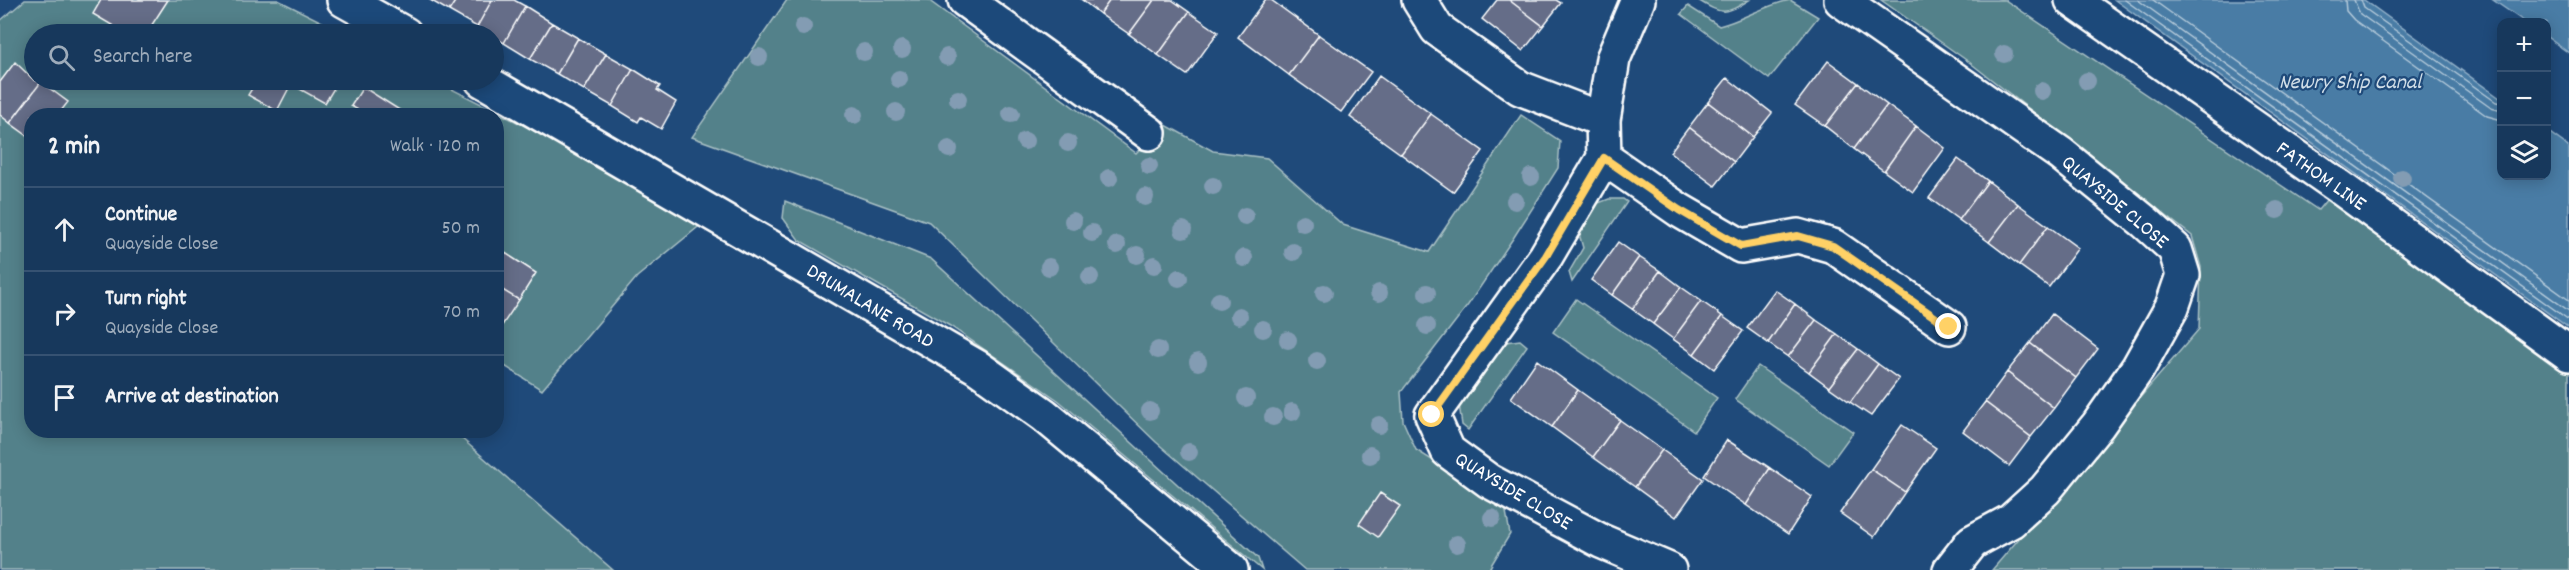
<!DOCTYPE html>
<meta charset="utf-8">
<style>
:root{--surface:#17385c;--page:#203f62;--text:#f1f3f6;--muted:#9eacbb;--line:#365272}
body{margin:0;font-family:Dekko,sans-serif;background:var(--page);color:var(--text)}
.controls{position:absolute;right:18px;top:18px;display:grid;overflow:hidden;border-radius:12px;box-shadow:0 3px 15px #0003}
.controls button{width:54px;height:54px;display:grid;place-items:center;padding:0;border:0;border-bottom:2px solid var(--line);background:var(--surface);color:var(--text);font:30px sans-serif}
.stop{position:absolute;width:18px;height:18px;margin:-14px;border:4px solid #ffd166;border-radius:50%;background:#fff}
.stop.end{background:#ffd166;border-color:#fff;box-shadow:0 2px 6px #0008}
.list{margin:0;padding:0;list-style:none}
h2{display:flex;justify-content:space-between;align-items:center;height:78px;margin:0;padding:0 24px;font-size:26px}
h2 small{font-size:20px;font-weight:400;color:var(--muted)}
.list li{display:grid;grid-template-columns:39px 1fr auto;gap:18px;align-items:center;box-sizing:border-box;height:84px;padding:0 24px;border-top:2px solid var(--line)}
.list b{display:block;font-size:22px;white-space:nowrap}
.list p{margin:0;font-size:20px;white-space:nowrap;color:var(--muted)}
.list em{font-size:20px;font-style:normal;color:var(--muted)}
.icon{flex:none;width:33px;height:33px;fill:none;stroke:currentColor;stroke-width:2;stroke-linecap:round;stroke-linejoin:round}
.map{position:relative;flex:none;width:2569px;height:570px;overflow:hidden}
.search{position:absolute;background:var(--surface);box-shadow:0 3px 15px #0003;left:24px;top:24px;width:480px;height:66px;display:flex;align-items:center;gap:15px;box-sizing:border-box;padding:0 21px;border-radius:33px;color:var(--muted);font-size:22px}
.panel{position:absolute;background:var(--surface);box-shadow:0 3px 15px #0003;left:24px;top:108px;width:480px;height:330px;border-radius:24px}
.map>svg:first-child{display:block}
</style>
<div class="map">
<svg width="2569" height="570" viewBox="0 0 2569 570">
<rect width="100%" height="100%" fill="#1f4a7a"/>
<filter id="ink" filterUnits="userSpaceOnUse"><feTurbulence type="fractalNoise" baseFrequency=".0167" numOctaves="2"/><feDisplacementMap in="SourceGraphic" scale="12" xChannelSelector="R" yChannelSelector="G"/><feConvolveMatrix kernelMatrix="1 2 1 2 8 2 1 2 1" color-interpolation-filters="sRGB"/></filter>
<g filter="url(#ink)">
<path fill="#53818a" stroke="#a9c0c4" stroke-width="1.5" d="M25 0H278L346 34H34V80H434L708 219 637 277 542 390 497 361 496 116H32V430L453 431 613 570H0V21Z
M787 0H928L1136 153 1164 124 1213 151 1267 158 1343 225 1429 252 1521 115 1560 141 1558 168 1514 237 1468 305 1401 392 1403 421 1416 450 1505 506 1510 534 1490 567 1493 570H1305L1156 442 929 222 692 137Z
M1698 0H1749C1725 15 1722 15 1698 0Z
M1790 0 1818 17 1769 79 1681 14 1688 6 1719 26C1744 20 1764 5 1790 0Z
M1881 0H2005L2318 210 2338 186 2569 354V570H1992L2199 329 2201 267 2192 236 1969 62Z
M1609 199H1623L1627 202 1572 282 1569 272 1583 248 1578 230 1593 205Z
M785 201 931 259 1258 558 1262 570 1058 400 950 326 799 240 783 218Z
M1576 299 1717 398 1694 431 1553 332Z
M1520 340 1527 346 1468 430 1462 425 1459 404 1466 392 1506 342Z
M1758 366 1853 432 1829 465 1735 399Z"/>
<path fill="#487ca5" stroke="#91b0c9" stroke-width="1.5" d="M2115 0H2364L2501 99 2502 176H2546L2547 131 2569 147V328Z
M2493 0H2569V53L2547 37 2546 22H2525Z"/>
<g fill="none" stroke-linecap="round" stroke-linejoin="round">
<path stroke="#b6cbdb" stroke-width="1.5" d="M2125 0 2569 320
M2138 0 2569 311
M2153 0 2569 300
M2345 0 2346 11 2354 20 2487 116 2502 120
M2354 0 2360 14 2491 108 2502 111
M2361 0 2364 8 2496 102 2502 103"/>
</g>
<path fill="#656d88" stroke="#fff" stroke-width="1.5" d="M101 0H168L146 34H127L93 14Z
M430 0H456L449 11Z
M456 0H492L477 27 449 11Z
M492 0H514L525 6 504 43 477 27Z
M1082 0H1110L1100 14Z
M1110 0H1154L1129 34 1100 14Z
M1154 0H1172L1189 12 1158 55 1129 34Z
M1265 0H1271L1319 35 1289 75 1238 37Z
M1497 0H1509L1543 26 1523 51 1482 19Z
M1509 0H1556L1561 3 1543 26Z
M525 6 552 23 530 59 504 43Z
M1189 12 1218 32 1187 75 1158 55Z
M552 23 578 38 557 74 530 59Z
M1319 35 1371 72 1341 112 1289 75Z
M578 38 606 54 584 90 557 74Z
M606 54 633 69 612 106 584 90Z
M1828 61 1858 83 1825 126 1795 105Z
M15 62 34 80 41 82 10 123 0 115V82Z
M633 69 660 86 657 90 676 102 661 129 641 117 638 122 612 106Z
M1379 76 1431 114 1401 154 1350 117Z
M1727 78 1772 113 1753 137 1708 102Z
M257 80H339L325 103 291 84 277 111 248 95Z
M41 82 68 102 57 116H32V139L10 123Z
M1858 83 1887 105 1854 149 1825 126Z
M363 87 409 116H360L362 112 351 106Z
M1708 102 1753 137 1734 162 1689 127Z
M1887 105 1916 126 1884 171 1854 149Z
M1431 114 1483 151 1453 192 1401 154Z
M1916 126 1945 148 1913 192 1884 171Z
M1689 127 1734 162 1715 186 1670 152Z
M1958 159 1988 181 1959 220 1929 198Z
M1988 181 2018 204 1989 242 1959 220Z
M2018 204 2048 226 2019 265 1989 242Z
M2048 226 2078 248 2049 287 2019 265Z
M1618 242 1639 257 1612 295 1591 280Z
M496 247 536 273 519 300 496 286Z
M1639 257 1660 271 1632 309 1612 295Z
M1660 271 1681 287 1653 324 1632 309Z
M496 286 519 300 501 327 496 324Z
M1681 287 1701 301 1673 339 1653 324Z
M1775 290 1795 304 1768 343 1747 328Z
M1701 301 1722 316 1694 354 1673 339Z
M1795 304 1816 320 1788 357 1768 343Z
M2052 314 2098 349 2076 378 2030 343Z
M1722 316 1743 331 1714 369 1694 354Z
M1816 320 1837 334 1809 372 1788 357Z
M1837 334 1858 349 1829 387 1809 372Z
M2030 343 2076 378 2054 408 2007 372Z
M1858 349 1878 364 1850 402 1829 387Z
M1537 360 1578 390 1552 427 1511 398Z
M1878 364 1899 379 1871 416 1850 402Z
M2007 372 2054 408 2031 437 1985 402Z
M1578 390 1620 420 1593 457 1552 427Z
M1985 402 2031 437 2009 466 1963 431Z
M1620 420 1662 450 1635 487 1593 457Z
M1902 425 1936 448 1905 492 1871 469Z
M1727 440 1770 468 1746 505 1704 476Z
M1662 450 1703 479 1676 517 1635 487Z
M1770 468 1812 497 1788 534 1746 505Z
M1871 469 1905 492 1874 537 1840 513Z
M1380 493 1400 506 1378 537 1359 524Z"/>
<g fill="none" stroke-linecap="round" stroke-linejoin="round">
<defs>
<path id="minor" d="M965 0 1149 133
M1419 0 1437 29 1520 88 1603 120
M1638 0 1613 59 1603 120 1604 158 1546 256 1432 415 1448 451 1489 481 1601 541 1669 570
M1841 0 2061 154 2145 222 2175 249 2183 275 2172 307 2138 368 2098 425 2045 490 2011 521 1972 542 1950 570
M2072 0 2338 186 2569 354
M1604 158 1679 210 1741 246 1798 236 1833 246 1949 327"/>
<path id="secondary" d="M344 0 405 34
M482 80 977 367 1044 415 1231 570"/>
</defs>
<use href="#minor" stroke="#fff" stroke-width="38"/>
<use href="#secondary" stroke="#fff" stroke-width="38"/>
<use href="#minor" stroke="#1f4a7a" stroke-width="33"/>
<use href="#secondary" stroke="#1f4a7a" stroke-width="33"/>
</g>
<g fill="#839cb3">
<circle cx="803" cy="27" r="9"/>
<circle cx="902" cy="49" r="9"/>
<circle cx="864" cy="52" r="9"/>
<circle cx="2004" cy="54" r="9"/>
<circle cx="759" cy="57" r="9"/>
<circle cx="947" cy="57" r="9"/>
<circle cx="899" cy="79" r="9"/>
<circle cx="2087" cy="81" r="9"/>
<circle cx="2042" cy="91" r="9"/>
<circle cx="958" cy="99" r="9"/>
<circle cx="896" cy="112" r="9"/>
<circle cx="1011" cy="114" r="9"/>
<circle cx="854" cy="115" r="9"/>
<circle cx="1025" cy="141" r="9"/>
<circle cx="1068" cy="143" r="9"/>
<circle cx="949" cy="149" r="9"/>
<circle cx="1149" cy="166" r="9"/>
<circle cx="1531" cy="177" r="9"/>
<circle cx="1109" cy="178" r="9"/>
<circle cx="2402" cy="178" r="9"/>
<circle cx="1213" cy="186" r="9"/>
<circle cx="1145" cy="197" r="9"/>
<circle cx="1515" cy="201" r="9"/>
<circle cx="2277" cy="210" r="9"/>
<circle cx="1245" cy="216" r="9"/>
<circle cx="1073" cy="221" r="9"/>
<circle cx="1303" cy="223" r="9"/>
<circle cx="1183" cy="230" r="9"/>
<circle cx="1092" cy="233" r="9"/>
<circle cx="1117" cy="245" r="9"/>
<circle cx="1293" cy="252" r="9"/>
<circle cx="1137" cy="255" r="9"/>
<circle cx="1244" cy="258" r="9"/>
<circle cx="1154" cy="265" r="9"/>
<circle cx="1049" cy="267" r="9"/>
<circle cx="1090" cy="277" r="9"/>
<circle cx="1179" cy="278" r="9"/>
<circle cx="1324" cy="293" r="9"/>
<circle cx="1379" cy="293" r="9"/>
<circle cx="1427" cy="293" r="9"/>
<circle cx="1219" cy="301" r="9"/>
<circle cx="1239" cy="316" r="9"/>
<circle cx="1427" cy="326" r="9"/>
<circle cx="1263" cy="329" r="9"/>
<circle cx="1288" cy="340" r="9"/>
<circle cx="1158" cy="350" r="9"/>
<circle cx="1317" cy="361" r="9"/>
<circle cx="1198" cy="362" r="9"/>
<circle cx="1246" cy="398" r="9"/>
<circle cx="1150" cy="411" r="9"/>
<circle cx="1292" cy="412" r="9"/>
<circle cx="1273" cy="417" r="9"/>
<circle cx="1379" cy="425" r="9"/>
<circle cx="1189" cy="452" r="9"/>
<circle cx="1370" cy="455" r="9"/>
<circle cx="1492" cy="518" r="9"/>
<circle cx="1457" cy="544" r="9"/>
</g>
</g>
<g fill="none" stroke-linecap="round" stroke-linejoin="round" filter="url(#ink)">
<path stroke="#ffd166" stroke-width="8" d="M1432 415 1546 256 1604 158 1679 210 1741 246 1798 236 1833 246 1949 327"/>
</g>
<g text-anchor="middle" stroke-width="4.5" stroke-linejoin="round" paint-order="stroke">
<g font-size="21" fill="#fff" stroke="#1f4a7a">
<text transform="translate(2322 175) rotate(35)" y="7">FATHOM LINE</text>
<text transform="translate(2116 201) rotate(40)" y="7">QUAYSIDE CLOSE</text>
<text transform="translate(871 305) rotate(31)" y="7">DRUMALANE ROAD</text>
<text transform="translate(1514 490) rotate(31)" y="7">QUAYSIDE CLOSE</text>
</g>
<g font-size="22" font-style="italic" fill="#d1dee8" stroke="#1f4a7a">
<text x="2350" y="88">Newry Ship Canal</text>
</g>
</g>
</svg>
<div class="controls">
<button>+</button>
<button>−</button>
<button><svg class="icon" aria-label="layers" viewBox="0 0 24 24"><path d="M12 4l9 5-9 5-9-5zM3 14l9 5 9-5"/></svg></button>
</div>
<div class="stop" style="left:1432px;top:415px"></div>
<div class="stop end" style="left:1949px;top:327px"></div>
<div class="search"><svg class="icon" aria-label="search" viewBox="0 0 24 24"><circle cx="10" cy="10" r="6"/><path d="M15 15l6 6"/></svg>Search here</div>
<section class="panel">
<h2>2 min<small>Walk · 120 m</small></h2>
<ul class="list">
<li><svg class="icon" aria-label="ahead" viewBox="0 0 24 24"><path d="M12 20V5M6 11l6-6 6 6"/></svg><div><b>Continue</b><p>Quayside Close</p></div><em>50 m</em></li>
<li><svg class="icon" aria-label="right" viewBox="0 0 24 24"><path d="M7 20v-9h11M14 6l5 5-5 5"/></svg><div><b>Turn right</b><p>Quayside Close</p></div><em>70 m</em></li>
<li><svg class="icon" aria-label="arrive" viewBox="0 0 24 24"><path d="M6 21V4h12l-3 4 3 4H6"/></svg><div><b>Arrive at destination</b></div></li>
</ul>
</section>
</div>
